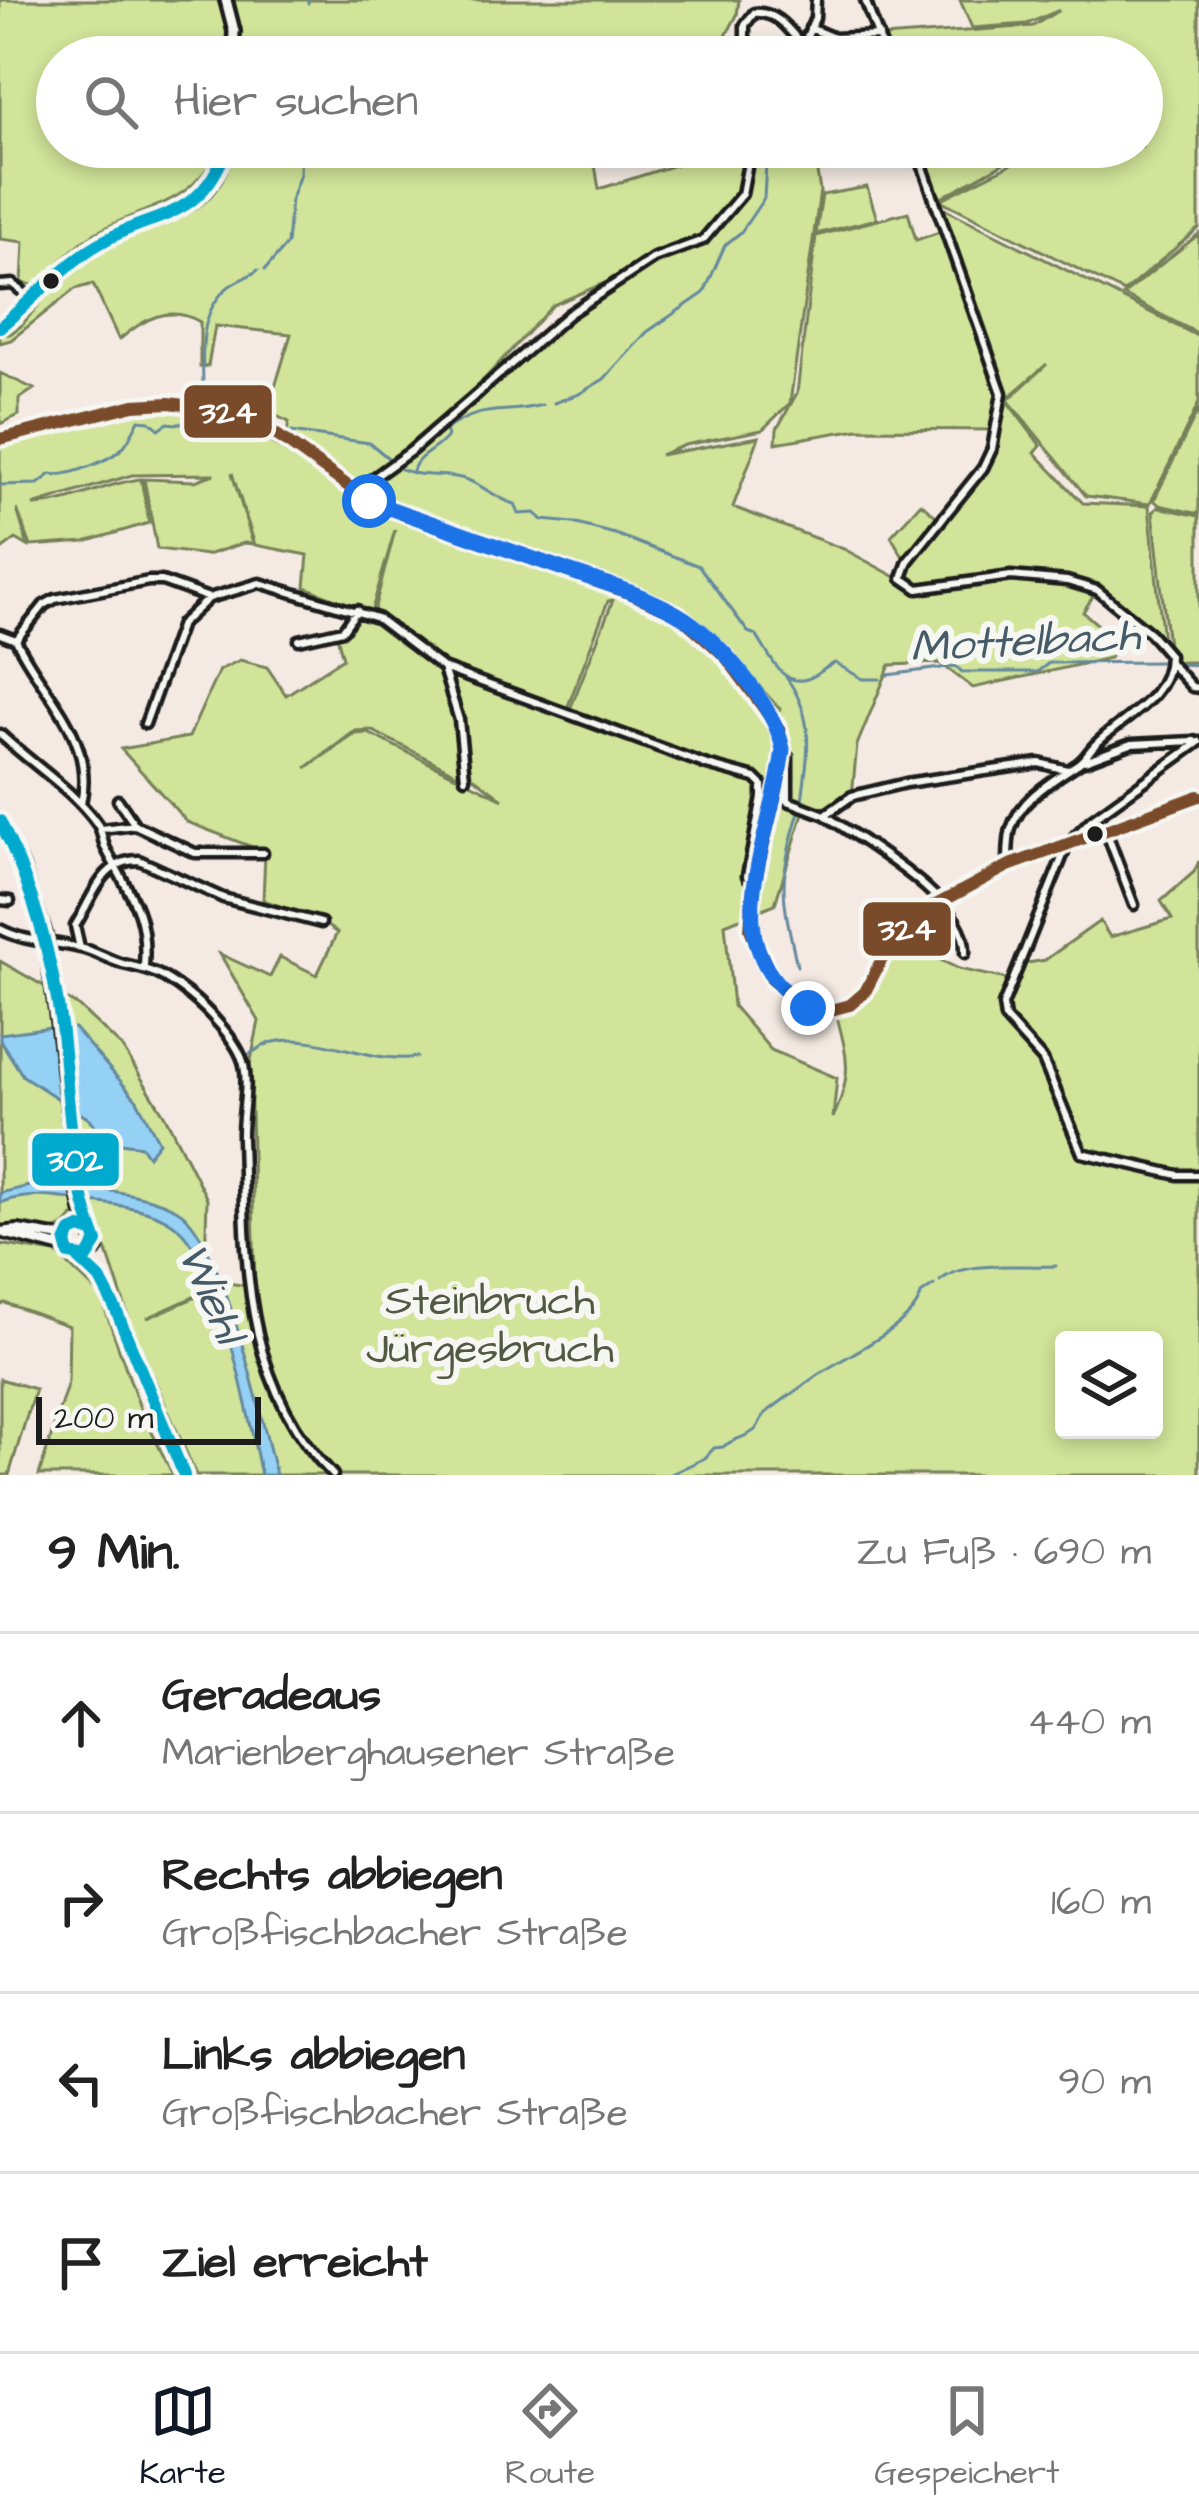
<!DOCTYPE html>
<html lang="de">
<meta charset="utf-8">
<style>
:root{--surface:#fff;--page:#f2f2f2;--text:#222;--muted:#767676;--line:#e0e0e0;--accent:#111827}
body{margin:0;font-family:"Architects Daughter",sans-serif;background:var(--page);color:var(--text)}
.controls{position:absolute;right:36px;bottom:36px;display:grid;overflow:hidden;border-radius:12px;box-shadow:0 6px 18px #0003}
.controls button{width:108px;height:108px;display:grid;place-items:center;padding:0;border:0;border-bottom:3px solid var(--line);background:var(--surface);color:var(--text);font:60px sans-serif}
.scale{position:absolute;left:36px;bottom:30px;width:225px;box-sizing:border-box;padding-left:12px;border:6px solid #1c1c1c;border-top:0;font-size:33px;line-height:42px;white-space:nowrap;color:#1c1c1c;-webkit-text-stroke:9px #f6f6f2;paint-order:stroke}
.stop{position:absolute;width:36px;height:36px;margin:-27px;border:9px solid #1a73e8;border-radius:50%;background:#fff}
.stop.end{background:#1a73e8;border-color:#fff;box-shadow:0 3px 12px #0008}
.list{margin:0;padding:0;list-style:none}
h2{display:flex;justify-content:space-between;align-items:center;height:156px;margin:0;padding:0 48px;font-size:51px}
h2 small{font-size:39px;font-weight:400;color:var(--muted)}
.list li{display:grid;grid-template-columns:78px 1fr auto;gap:36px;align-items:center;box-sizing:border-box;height:180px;padding:0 48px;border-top:3px solid var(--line)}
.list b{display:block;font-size:45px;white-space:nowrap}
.list p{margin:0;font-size:39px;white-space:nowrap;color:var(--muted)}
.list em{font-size:39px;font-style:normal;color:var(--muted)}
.icon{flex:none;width:66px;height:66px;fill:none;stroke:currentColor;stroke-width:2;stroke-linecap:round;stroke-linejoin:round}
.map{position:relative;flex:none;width:1199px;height:1475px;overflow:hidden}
.search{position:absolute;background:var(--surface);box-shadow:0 6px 18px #0003;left:36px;right:36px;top:36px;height:132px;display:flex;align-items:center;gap:30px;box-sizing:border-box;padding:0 42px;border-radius:66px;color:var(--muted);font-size:45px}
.sheet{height:876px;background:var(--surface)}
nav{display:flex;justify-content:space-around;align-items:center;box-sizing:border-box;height:168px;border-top:3px solid var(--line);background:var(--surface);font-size:33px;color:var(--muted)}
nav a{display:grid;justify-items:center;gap:6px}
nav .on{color:var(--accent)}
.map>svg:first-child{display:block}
</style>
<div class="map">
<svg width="1199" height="1475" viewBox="0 0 1199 1475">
<rect width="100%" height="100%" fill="#f5eae3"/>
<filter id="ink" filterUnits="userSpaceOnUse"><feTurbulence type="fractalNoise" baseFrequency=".00833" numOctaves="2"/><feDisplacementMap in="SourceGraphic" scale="24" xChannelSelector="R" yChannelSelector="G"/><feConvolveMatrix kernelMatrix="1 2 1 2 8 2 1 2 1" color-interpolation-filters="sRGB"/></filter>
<g filter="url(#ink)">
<path fill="#d1e499" stroke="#76805a" stroke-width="3" fill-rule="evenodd" d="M0 0H218L228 31V57H57V147H220C189 208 153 202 99 231 76 243 54 268 34 285L22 283 24 242 0 239Z
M230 0H739L737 15 715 57H238Z
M960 0H1199V228L1124 292 940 200 1045 147H1142V57H890L882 37 1033 26 1059 10 1027 24 972 28Z
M235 147H592L599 189 710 154 714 147H748L737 199 700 240 649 258 621 276 553 305 475 389 479 391 612 286 655 260 707 241 743 196 754 147H813L820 191 790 403 762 430 685 445 660 455 759 437 733 507 844 549 918 589 930 587 907 579V567L975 484 992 454 1007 401 1041 446 1035 453 1083 503 1149 506 1163 640 1095 586 1049 574 1000 573 994 576 1067 581 1097 590 1083 612 1119 643 1110 658 973 688 940 663 890 665 857 745 852 796 825 815 804 810 775 904 725 924 733 1006 771 1050 837 1078 833 1118C854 1072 847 1056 835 1009 870 999 875 964 896 938L959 969 1011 980 1016 965 1045 960 1100 921 1110 937 1172 919 1161 901 1194 872 1199 861V1475H196L132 1327 94 1213 73 1216C59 1240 25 1226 0 1227V961L77 1005 122 1047 165 1116 207 1199 204 1292 147 1318 228 1283 255 1287 250 1065 259 1021 220 954 270 977 280 957 317 975 337 933 317 919 263 900 265 852 187 822 121 749 189 737 219 670 240 660 267 667 286 695 343 658 337 636 360 614C382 623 424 649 439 667 455 686 462 746 462 770L458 774 371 730 355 731 306 768 355 734 368 733 503 799 469 774 449 679 453 673 685 759 691 757 569 712 613 600 608 601 566 711 441 664 373 614 395 530 371 613 305 587 308 555 255 545 232 473 253 544 244 543 207 555 157 549 144 479 195 481 214 474 132 475 33 505C72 504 104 483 141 479L149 523 85 542 31 546 17 509 28 546 16 539 0 551V445C66 420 179 391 245 427 292 452 330 489 379 511L666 613C710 637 743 678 770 721L780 709 699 622 669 606 392 506 347 483 287 433 289 422 243 400 275 387 291 334 215 326 208 366 200 367V322C170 304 143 319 119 340L93 284 75 289 11 340 0 343V335L10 334 21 326C47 294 80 257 118 239 174 213 215 219 235 147ZM1064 1340H1154V1430H1064Z
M920 147H1033L937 200Z
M867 187 877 219 816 234 822 195Z
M945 209 1199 337V403L1150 504 1086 496 1008 400 1047 364 1010 396 1004 393 940 213Z
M908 212 916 240 943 231 997 383 993 430 858 429 776 443 777 429 797 393 816 236Z
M1199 234V334L1123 295Z
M0 373 34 389 19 399V415L0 424Z
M1199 408V514L1159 505 1154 500Z
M921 503 938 518 903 557 891 536Z
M1158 507 1199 516V662H1175L1168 646 1153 512Z
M0 1244 56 1253 100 1295 140 1408 173 1475H39L68 1382 69 1326 5 1303 0 1306Z
M0 1379 35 1389 9 1475H0Z"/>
<path fill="#95d1f5" stroke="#65899e" stroke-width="3" d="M51 1027 74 1028 137 1100 159 1142 148 1156 141 1146 107 1141 89 1119 23 1076 0 1040V1034Z
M29 1186C76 1189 133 1187 176 1209 222 1233 262 1421 276 1475H261C248 1416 221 1258 172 1223 151 1208 117 1205 92 1202 60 1198 30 1191 0 1203V1193Z"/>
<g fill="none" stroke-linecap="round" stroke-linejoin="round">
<path stroke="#65899e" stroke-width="3" d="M308 3V0
M293 42 294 57
M265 270 287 244 291 199 300 174 301 147
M203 382C202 349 200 314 225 290 234 280 248 278 258 270
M554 403 579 394 604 379 647 332 704 293 725 245 741 232 764 198 767 147
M291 432 370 443 388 458
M399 468C420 479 443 472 465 479 483 485 496 499 515 504L519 514 535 513 543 520 573 523 615 534 699 566 748 632 756 635C767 650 781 688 807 679 817 676 825 667 835 663L863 679H880
M413 471C417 454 438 450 447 436L445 430C486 402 501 416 542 405
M0 485 38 484 51 474C67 478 114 459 124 446 130 439 135 427 139 420L150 421 159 429 168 423C180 426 188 420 200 422 217 424 236 432 254 435
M1178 664 1199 665
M888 675 956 666 962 672H1037L1049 663 1163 662
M786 677C816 719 808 752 802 801
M797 966C782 896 777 882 799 812
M248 1055C255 1051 266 1043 274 1042 319 1032 372 1065 417 1057
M940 1281C963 1259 1025 1268 1056 1266
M669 1475 705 1458 714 1448 723 1447C733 1438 747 1438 756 1429 760 1424 761 1417 766 1413 780 1402 797 1390 812 1379 839 1358 915 1327 921 1294L934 1285"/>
<defs>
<path id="minor" d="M865 0 886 57
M810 28 834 38 879 36
M745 57V25L754 13C777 11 789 30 803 46L815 18 816 0
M916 147 1002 393 992 449 983 468 908 561 902 578 918 589 1011 576 1067 581 1097 590 1150 633 1169 655C1169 700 1122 717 1095 745 1088 752 1085 760 1076 765 1052 781 1020 799 1011 829 1008 840 1008 854 1008 866
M0 285 13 284 32 299
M354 492 411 451 569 314 654 258 703 240 742 194 751 147
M0 634 16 640
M299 640 343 630 357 610
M1169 662 1192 687 1199 688
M443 668 707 765 755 778 762 785V797L747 876 754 885
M145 724 181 624 209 598
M0 734C31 764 73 789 98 825 103 833 102 843 107 851 130 895 148 913 144 966
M1199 742 1091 820 1068 843 1003 1005 1005 1018 1043 1060 1082 1153 1178 1175H1199
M784 750 788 757V801L825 815 852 796 906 783 1039 763 1067 770
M1085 761 1131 744 1194 741
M118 800 135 825
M81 804C96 736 43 696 16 640L44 605 55 599 149 581H162L209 598 260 583 377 618 443 668 459 720 465 778
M825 815C864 843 969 901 965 953
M101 829 135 825 195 853H263
M1106 831 1134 905
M0 900 10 901
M0 929C26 943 52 941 80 948 95 951 108 960 123 964 154 971 161 973 188 994 206 1008 239 1042 244 1065 249 1087 241 1116 242 1139 246 1260 241 1382 333 1475
M80 948 75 926C93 898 101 860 139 860L223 898 321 923"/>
<path id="tertiary" d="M0 1232 18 1230 67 1238
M4 1233 67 1249"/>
<path id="secondary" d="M226 0 234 31 233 57
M0 327C33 300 63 265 100 243 155 211 208 221 227 147
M0 439 134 405 169 403 221 409 263 425 369 501 627 592 678 614 725 656 779 729 783 749 779 780 754 885 750 929 773 981 808 1008 823 1012 850 1005 865 992 889 945 930 908 1008 866 1199 796"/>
<path id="primary" d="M0 821 22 869 44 934
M83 1210 89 1219 96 1248 83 1259 69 1254 66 1243 71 1232 80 1228 92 1232
M79 1259 100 1279 116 1310 184 1475"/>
</defs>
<use href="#minor" stroke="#1c1c1c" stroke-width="15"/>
<use href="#tertiary" stroke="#1c1c1c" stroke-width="16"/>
<use href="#secondary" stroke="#1c1c1c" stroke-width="18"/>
<use href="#primary" stroke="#1c1c1c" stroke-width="20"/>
<use href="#minor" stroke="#f6f6f2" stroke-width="6"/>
<use href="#tertiary" stroke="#f6f6f2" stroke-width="8"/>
<use href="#secondary" stroke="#f6f6f2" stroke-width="9"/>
<use href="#primary" stroke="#f6f6f2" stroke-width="10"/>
<defs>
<path id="primary-bridge" d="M44 934C63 1025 66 1118 83 1210"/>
</defs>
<use href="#primary-bridge" stroke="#1c1c1c" stroke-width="20" stroke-linecap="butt"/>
<use href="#primary-bridge" stroke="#f6f6f2" stroke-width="10"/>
<defs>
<path id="bus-1" d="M0 327C31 301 58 271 92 248 151 209 199 226 227 147
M0 821C33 888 53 959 62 1033 70 1105 70 1174 97 1242L87 1258 69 1254 66 1243 71 1232 80 1228 92 1232
M79 1259 100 1279 116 1310 184 1475"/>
<path id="bus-2" d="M0 439 134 405 169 403 221 409 263 425 369 501 627 592 678 614 725 656 779 729 783 749 779 780 754 885 750 929 773 981 808 1008 823 1012 850 1005 865 992 889 945 930 908 1008 866 1199 796"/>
</defs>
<use href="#bus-1" stroke="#f6f6f2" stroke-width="21"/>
<use href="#bus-2" stroke="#f6f6f2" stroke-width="21"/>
<use href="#bus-1" stroke="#00a9ce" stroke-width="12"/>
<use href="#bus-2" stroke="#7a4b2a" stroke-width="12"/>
</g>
</g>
<g fill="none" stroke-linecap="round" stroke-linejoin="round" filter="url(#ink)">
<path stroke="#1a73e8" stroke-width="15" d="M369 501C434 524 498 546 563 569 600 582 641 593 676 613 717 636 773 703 783 749 773 840 707 947 808 1008"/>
</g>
<g fill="#1c1c1c" stroke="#f6f6f2" stroke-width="4.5">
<circle cx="51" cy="281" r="10"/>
<circle cx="1095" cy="834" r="10"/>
</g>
<g text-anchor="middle" stroke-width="12" stroke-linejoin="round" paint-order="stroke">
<g font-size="42" fill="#525842" stroke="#f6f6f2">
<text x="490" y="1314">Steinbruch<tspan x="490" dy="48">Jürgesbruch</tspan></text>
</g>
<g font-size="45" font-style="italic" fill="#465b68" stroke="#f6f6f2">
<text transform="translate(1025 639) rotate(-3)" y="16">Mottelbach</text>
<text transform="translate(213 1292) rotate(66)" y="16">Wiehl</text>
</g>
</g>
<g stroke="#f6f6f2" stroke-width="4.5">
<rect x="182" y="383" width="92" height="57" rx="12" fill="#7a4b2a"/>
<rect x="861" y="900" width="92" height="58" rx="12" fill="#7a4b2a"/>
<rect x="30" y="1131" width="91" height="57" rx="12" fill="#00a9ce"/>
</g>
<g font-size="33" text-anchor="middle" font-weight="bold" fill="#fff">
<text x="228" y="423">324</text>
<text x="907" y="940">324</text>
<text x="75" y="1171">302</text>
</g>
</svg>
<div class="controls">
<button><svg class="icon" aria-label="layers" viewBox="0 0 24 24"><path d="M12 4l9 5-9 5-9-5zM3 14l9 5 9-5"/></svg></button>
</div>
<div class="scale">200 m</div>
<div class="stop" style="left:369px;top:501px"></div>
<div class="stop end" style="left:808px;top:1008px"></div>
<div class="search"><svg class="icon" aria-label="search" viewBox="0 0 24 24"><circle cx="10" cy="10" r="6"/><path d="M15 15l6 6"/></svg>Hier suchen</div>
</div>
<section class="sheet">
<h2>9 Min.<small>Zu Fuß · 690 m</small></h2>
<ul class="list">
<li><svg class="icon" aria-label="ahead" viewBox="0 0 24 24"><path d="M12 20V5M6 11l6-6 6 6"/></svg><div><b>Geradeaus</b><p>Marienberghausener Straße</p></div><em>440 m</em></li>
<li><svg class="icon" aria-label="right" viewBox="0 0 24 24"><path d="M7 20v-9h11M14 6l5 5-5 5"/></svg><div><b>Rechts abbiegen</b><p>Großfischbacher Straße</p></div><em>160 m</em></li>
<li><svg class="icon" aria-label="left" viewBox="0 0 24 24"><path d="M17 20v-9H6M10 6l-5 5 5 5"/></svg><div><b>Links abbiegen</b><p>Großfischbacher Straße</p></div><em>90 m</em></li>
<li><svg class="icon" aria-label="arrive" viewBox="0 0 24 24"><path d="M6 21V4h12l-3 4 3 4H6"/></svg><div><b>Ziel erreicht</b></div></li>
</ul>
</section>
<nav>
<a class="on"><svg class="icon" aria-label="map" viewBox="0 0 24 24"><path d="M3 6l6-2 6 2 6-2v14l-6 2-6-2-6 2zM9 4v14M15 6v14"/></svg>Karte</a>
<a><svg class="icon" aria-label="directions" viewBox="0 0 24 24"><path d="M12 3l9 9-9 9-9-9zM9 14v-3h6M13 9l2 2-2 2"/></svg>Route</a>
<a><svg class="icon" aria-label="saved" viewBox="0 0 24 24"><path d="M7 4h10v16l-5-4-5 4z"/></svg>Gespeichert</a>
</nav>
